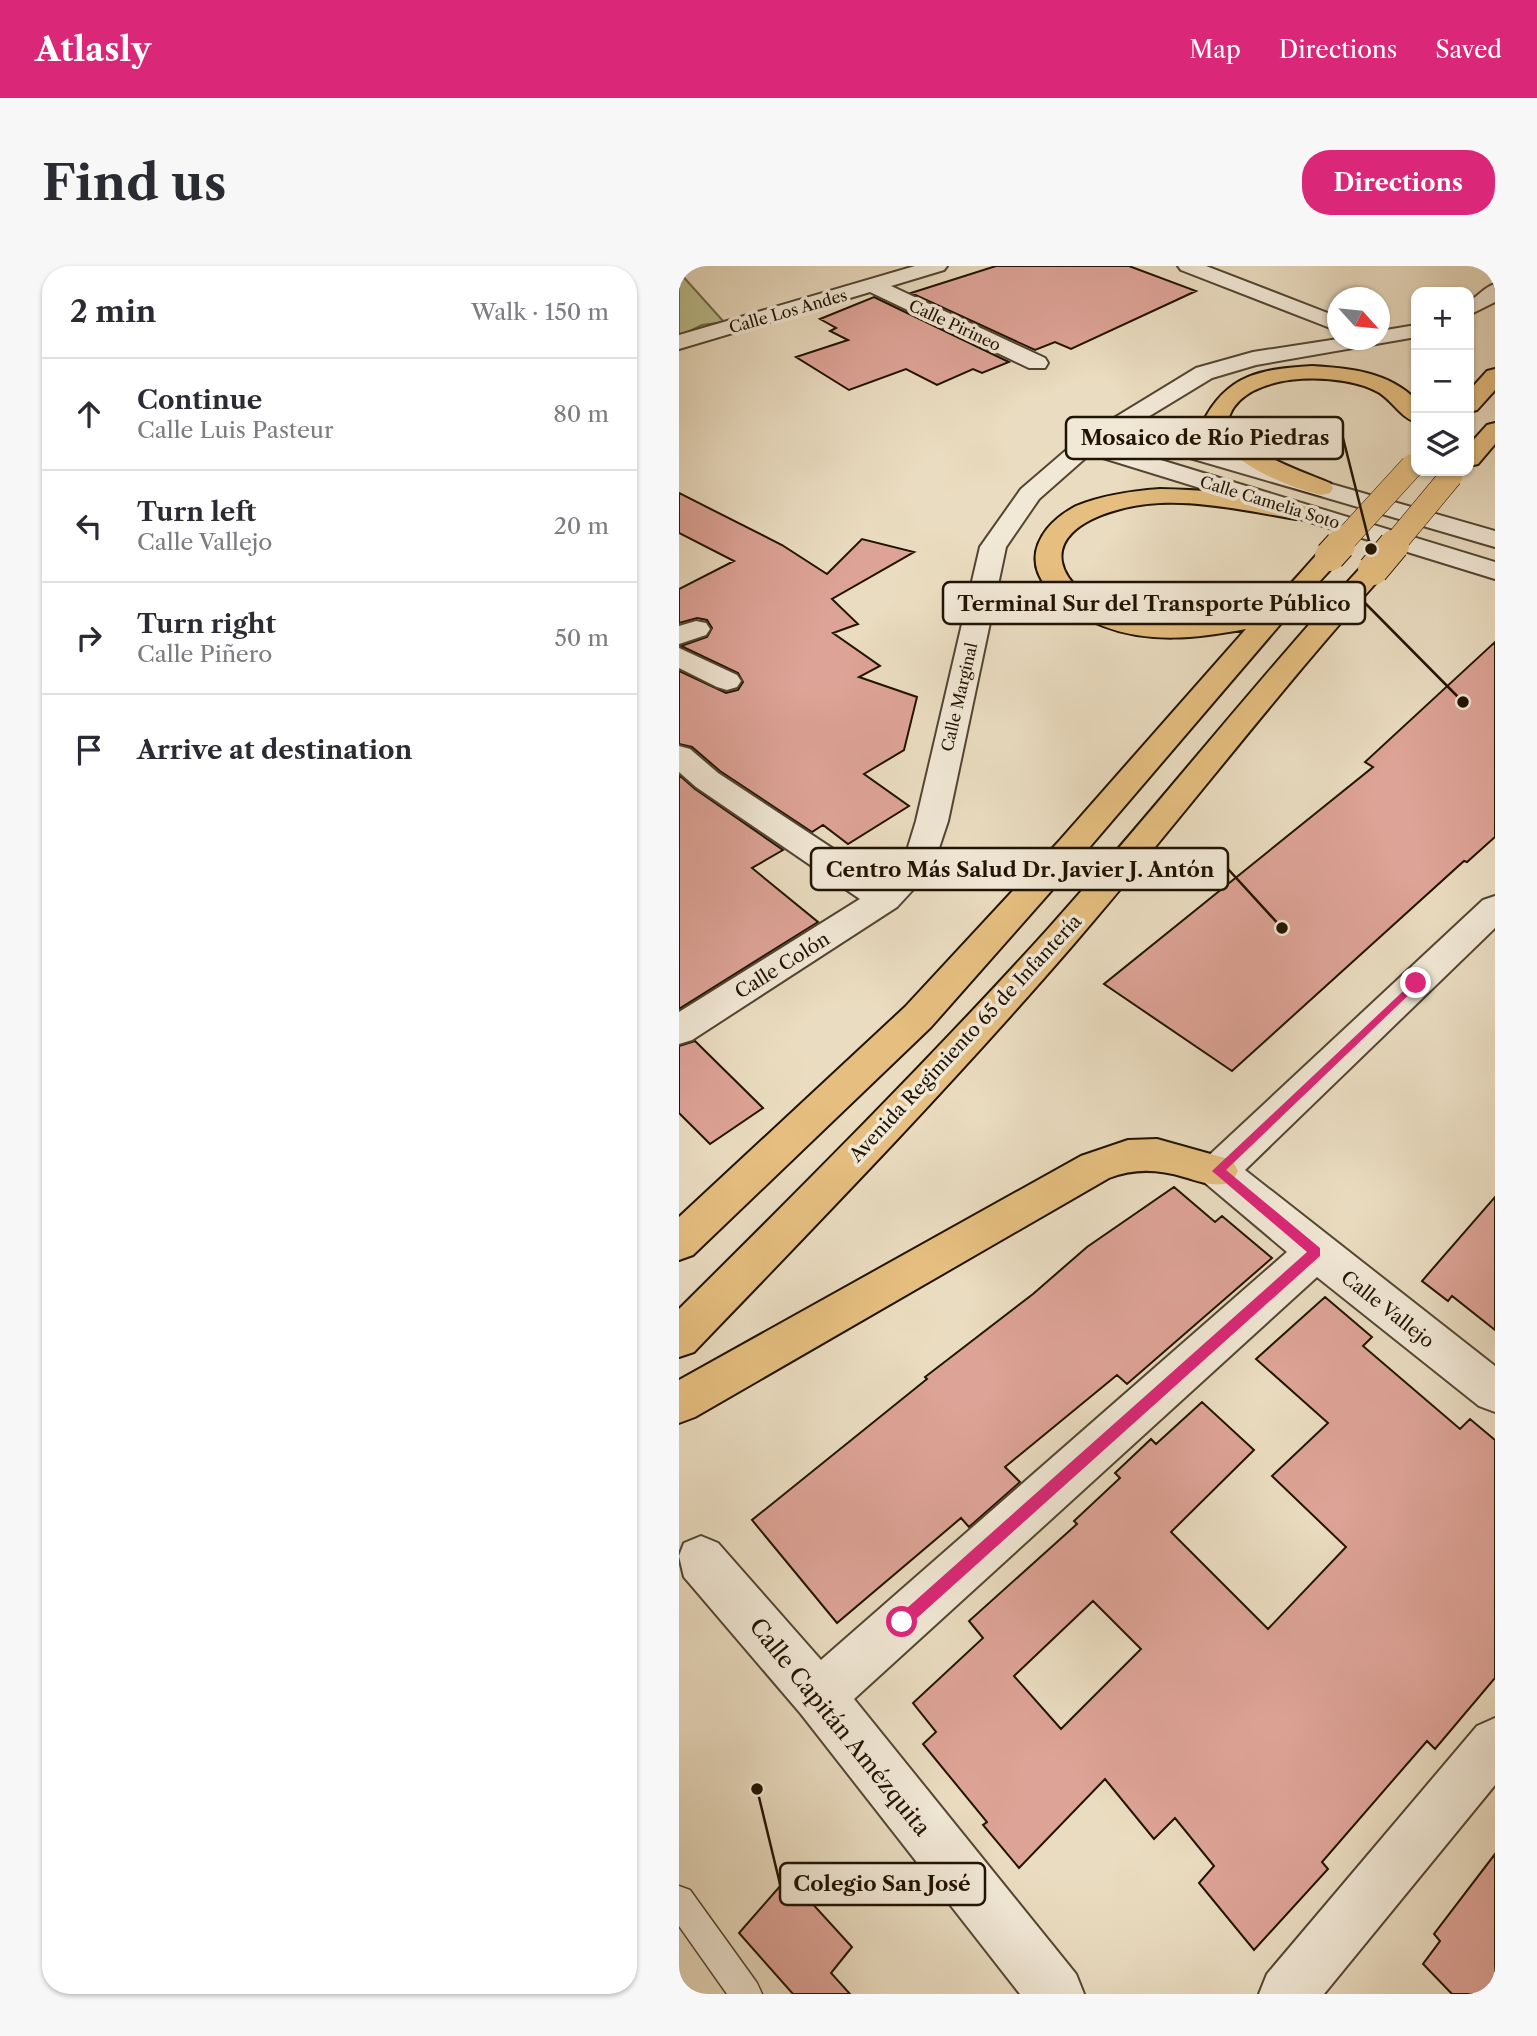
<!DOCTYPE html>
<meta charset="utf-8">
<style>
:root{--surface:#fff;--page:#f7f7f7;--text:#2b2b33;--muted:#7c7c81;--line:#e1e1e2;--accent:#db2777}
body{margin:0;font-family:"Libre Caslon Text",serif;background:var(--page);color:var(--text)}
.controls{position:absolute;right:21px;top:21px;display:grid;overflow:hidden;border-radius:14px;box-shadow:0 2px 5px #0004}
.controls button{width:63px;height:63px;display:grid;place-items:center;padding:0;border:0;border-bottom:2px solid var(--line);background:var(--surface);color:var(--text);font:35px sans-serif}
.compass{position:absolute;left:648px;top:21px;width:63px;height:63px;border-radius:50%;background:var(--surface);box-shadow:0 2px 5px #0004;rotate:117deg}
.stop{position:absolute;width:21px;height:21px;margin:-16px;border:5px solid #db2777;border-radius:50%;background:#fff}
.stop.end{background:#db2777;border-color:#fff;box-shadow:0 2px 7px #0008}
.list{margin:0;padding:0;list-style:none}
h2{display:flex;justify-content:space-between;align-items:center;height:91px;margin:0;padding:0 28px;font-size:30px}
h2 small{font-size:23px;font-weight:400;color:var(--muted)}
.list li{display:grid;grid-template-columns:46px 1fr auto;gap:21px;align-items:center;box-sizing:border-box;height:112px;padding:0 28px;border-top:2px solid var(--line)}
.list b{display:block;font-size:26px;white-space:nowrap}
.list p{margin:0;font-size:23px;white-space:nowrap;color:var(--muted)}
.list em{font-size:23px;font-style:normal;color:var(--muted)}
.icon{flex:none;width:38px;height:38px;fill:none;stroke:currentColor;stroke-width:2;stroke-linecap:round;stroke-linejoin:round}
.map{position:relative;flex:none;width:816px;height:1728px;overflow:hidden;border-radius:28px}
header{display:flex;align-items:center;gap:42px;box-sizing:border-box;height:98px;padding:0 35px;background:var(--accent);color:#fff}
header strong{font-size:33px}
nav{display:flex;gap:38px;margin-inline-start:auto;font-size:24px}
.intro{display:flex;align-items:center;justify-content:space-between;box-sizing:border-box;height:168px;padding:0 42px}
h1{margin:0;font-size:49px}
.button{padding:18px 32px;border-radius:28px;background:var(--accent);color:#fff;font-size:24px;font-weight:700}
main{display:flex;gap:42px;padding:0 42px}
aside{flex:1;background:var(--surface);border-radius:28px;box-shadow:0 2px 5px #0004}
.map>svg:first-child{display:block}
</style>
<header>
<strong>Atlasly</strong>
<nav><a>Map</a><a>Directions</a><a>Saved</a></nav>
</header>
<div class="intro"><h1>Find us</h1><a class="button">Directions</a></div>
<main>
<aside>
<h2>2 min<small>Walk · 150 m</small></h2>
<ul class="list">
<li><svg class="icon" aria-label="ahead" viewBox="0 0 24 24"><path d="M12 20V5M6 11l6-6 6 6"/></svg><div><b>Continue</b><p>Calle Luis Pasteur</p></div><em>80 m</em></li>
<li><svg class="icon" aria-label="left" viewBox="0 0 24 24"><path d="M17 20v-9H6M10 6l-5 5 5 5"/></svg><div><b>Turn left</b><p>Calle Vallejo</p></div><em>20 m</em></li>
<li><svg class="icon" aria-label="right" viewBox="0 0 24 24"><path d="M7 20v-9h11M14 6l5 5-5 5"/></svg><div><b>Turn right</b><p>Calle Piñero</p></div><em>50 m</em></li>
<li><svg class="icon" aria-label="arrive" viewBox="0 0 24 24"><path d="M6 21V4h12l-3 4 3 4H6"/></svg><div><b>Arrive at destination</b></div></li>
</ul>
</aside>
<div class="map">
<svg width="816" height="1728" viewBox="0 0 816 1728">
<rect width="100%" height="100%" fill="#eadcc0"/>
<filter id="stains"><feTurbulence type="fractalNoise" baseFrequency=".00286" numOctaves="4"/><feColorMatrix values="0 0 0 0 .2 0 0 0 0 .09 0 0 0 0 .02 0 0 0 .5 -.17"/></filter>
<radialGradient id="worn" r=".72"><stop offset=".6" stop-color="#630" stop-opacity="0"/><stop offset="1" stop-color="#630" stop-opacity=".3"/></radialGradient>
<path fill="#bcbf8e" stroke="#6e6948" stroke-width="2" d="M0 6 45 56 23 59 0 70Z"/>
<path fill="#dda396" stroke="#211302" stroke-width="2" fill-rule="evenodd" d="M317 0H450L517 25 392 83 376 76 356 84 232 27Z
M195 31 330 96 303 107 294 103 258 119 227 103 170 124 117 91 169 74 151 65 157 62 141 53Z
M0 227 103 279 148 308 183 273 235 286 153 333 179 358 154 367 201 400 180 411 238 431 225 484 185 508 230 540 169 578 144 559 133 566 41 505 13 481 0 478V405L47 427 59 424 64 416 59 407 2 380 28 371 33 362 28 354 18 352 0 357V323L55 295 0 267Z
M816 376V571L788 596 785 595 553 805 425 718 694 501 686 496Z
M0 509 16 523 104 584 73 602 139 656 0 743Z
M16 775 84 842 31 878 0 847V780Z
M495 921 536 956 543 950 593 992 448 1118 438 1109 326 1201 341 1216 290 1261 282 1252 158 1357 73 1254 248 1113 246 1111 354 1028 408 981Z
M816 931V1064L773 1030 769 1035 743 1015Z
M646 1031 693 1071 684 1080 781 1163 791 1153 816 1174V1412L756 1483 748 1475 643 1596 649 1603 575 1684 520 1617 535 1600 496 1552 475 1573 426 1513 340 1602 304 1559 308 1556 244 1478 257 1466 234 1437 304 1372 290 1355 398 1258 395 1255 441 1212 436 1207 472 1173 477 1178 523 1136 575 1184 492 1266 589 1363 667 1281 593 1210 649 1157 577 1093ZM414 1335 462 1383 382 1463 335 1410Z
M816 1588V1728H773L744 1698 761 1675 755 1668Z
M109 1611 173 1681 152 1707 171 1728H114L60 1667Z"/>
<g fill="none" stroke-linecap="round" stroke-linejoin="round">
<defs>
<path id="lane" d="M0 1620 11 1624 78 1717 83 1728H48L0 1660Z"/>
<path id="street" d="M236 0H268L265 4 212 20 366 92 369 97 366 102H350L191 26 0 83V69Z
M499 0H527L659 51V65L502 4Z
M816 18V36L790 49V35C800 30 805 21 816 18Z
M737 59V71L577 99 533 112 426 177 816 296V313L411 188 360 233 327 281 269 555 253 603 218 641 13 774 0 778V746L181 633 17 521 0 506V480L11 483 39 507 203 615 226 591 237 555 301 281 342 223 399 174 517 102 574 86 659 73 701 74V65Z
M520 180 816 265V281L511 192 508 187 511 182Z
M17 355 27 357 31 363 27 369 0 378V360Z
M0 382 58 409 62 415 58 421 48 424 38 421 0 402Z
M816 630V662L566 904 816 1100V1146L800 1140 638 1011 175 1433 397 1708 405 1728H341L122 1448 5 1311 0 1290 5 1277 22 1270 39 1277 142 1394 608 986 525 916 519 905 525 894 804 634Z
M816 1452V1519L645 1728H580L588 1708 798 1460Z"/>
<path id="highway" d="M633 100C670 102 710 106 737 134V156C722 152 713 134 699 126 665 107 580 105 555 141 552 145 550 151 548 156 572 189 614 202 651 217L654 222 651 227 642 229C597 218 551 195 524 156 548 108 583 103 633 100Z
M816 103V124L798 144 790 146V125L808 105Z
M816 157V178L799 198 790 200V179L808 159Z
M481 223C529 224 579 228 626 240L630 245 626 250 617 253C561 244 494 227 438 244 352 268 375 324 445 349 471 358 502 356 529 352 543 351 576 348 586 341 605 328 625 302 642 284L651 282 660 284 664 290 604 355 403 590 252 761 14 989 0 994V951L226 741 381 574 567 363C520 372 470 378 424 360 386 345 333 308 368 263 376 253 386 246 397 240 424 229 453 225 481 223Z
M694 296 703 298 707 304 703 310C596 429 499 557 394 679 273 819 144 952 15 1086L0 1091V1043C125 919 249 795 368 664 464 557 554 444 650 336L685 298Z
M478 873 553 894 559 905 553 916C535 922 523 916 505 911 479 903 455 902 430 912L16 1151 0 1157V1114L402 890 449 874Z"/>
</defs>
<use href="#lane" stroke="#534532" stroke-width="3"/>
<use href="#street" stroke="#534532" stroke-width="4"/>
<use href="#highway" stroke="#211302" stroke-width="4"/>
<use href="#lane" fill="#f1e8d6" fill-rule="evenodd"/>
<use href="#street" fill="#f1e8d6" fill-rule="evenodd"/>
<use href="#highway" fill="#e5be80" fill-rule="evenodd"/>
<defs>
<path id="highway-bridge-far1" d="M659 281 733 200
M713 281 772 210"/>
<path id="highway-bridge" d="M651 290 661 279
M694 304 715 279"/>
</defs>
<use href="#highway-bridge-far1" stroke="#211302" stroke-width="24" stroke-linecap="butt"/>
<use href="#highway-bridge" stroke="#211302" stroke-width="32" stroke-linecap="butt"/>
<use href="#highway-bridge-far1" stroke="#e5be80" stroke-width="23"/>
<use href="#highway-bridge" stroke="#e5be80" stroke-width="30"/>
</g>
<path fill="#db2777" d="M737 713 742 717 740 719 547 904 641 982V990L228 1361 223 1363 218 1361 216 1356 218 1351 628 986 533 905Z"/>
<g text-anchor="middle" stroke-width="7" stroke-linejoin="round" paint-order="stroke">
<g font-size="16" fill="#211302" stroke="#f1e8d6">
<text transform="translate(109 45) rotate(-16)" y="6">Calle Los Andes</text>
<text transform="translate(276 59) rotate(25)" y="6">Calle Pirineo</text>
<text transform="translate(591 236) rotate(17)" y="6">Calle Camelia Soto</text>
<text transform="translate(280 431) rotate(-77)" y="6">Calle Marginal</text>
</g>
<g font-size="19" fill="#211302" stroke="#f1e8d6">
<text transform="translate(103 699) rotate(-32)" y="7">Calle Colón</text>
<text transform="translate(286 772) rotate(-47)" y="7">Avenida Regimiento 65 de Infantería</text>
<text transform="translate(709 1043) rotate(38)" y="7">Calle Vallejo</text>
</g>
<g font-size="23" fill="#211302" stroke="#f1e8d6">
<text transform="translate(161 1461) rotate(51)" y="8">Calle Capitán Amézquita</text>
</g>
</g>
<path fill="none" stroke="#211302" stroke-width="2.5" d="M692 283L664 172M784 436L686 337M603 662L549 603M78 1523L101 1618"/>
<g fill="#211302" stroke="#f1e8d6" stroke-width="2.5">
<circle cx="692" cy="283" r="7"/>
<circle cx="784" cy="436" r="7"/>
<circle cx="603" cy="662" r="7"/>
<circle cx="78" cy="1523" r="7"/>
</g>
<g fill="#f1e8d6" stroke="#211302" stroke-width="2.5">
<rect x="387" y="151" width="277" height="42" rx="7"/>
<rect x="264" y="316" width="422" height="42" rx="7"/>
<rect x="132" y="582" width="417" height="42" rx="7"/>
<rect x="101" y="1597" width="205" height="42" rx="7"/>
</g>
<g font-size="21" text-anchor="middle" font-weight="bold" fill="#211302">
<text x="526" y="179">Mosaico de Río Piedras</text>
<text x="475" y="345">Terminal Sur del Transporte Público</text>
<text x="341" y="611">Centro Más Salud Dr. Javier J. Antón</text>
<text x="203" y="1625">Colegio San José</text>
</g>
<rect width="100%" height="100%" filter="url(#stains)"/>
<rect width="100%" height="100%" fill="url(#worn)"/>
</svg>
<div class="controls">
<button>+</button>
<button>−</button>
<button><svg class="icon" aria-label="layers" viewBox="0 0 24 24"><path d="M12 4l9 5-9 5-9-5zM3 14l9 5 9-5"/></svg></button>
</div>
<svg class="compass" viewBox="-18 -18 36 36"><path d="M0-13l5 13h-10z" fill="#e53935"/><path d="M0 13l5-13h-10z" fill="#7c7c81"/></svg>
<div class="stop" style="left:223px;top:1356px"></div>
<div class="stop end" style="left:737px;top:717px"></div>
</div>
</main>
